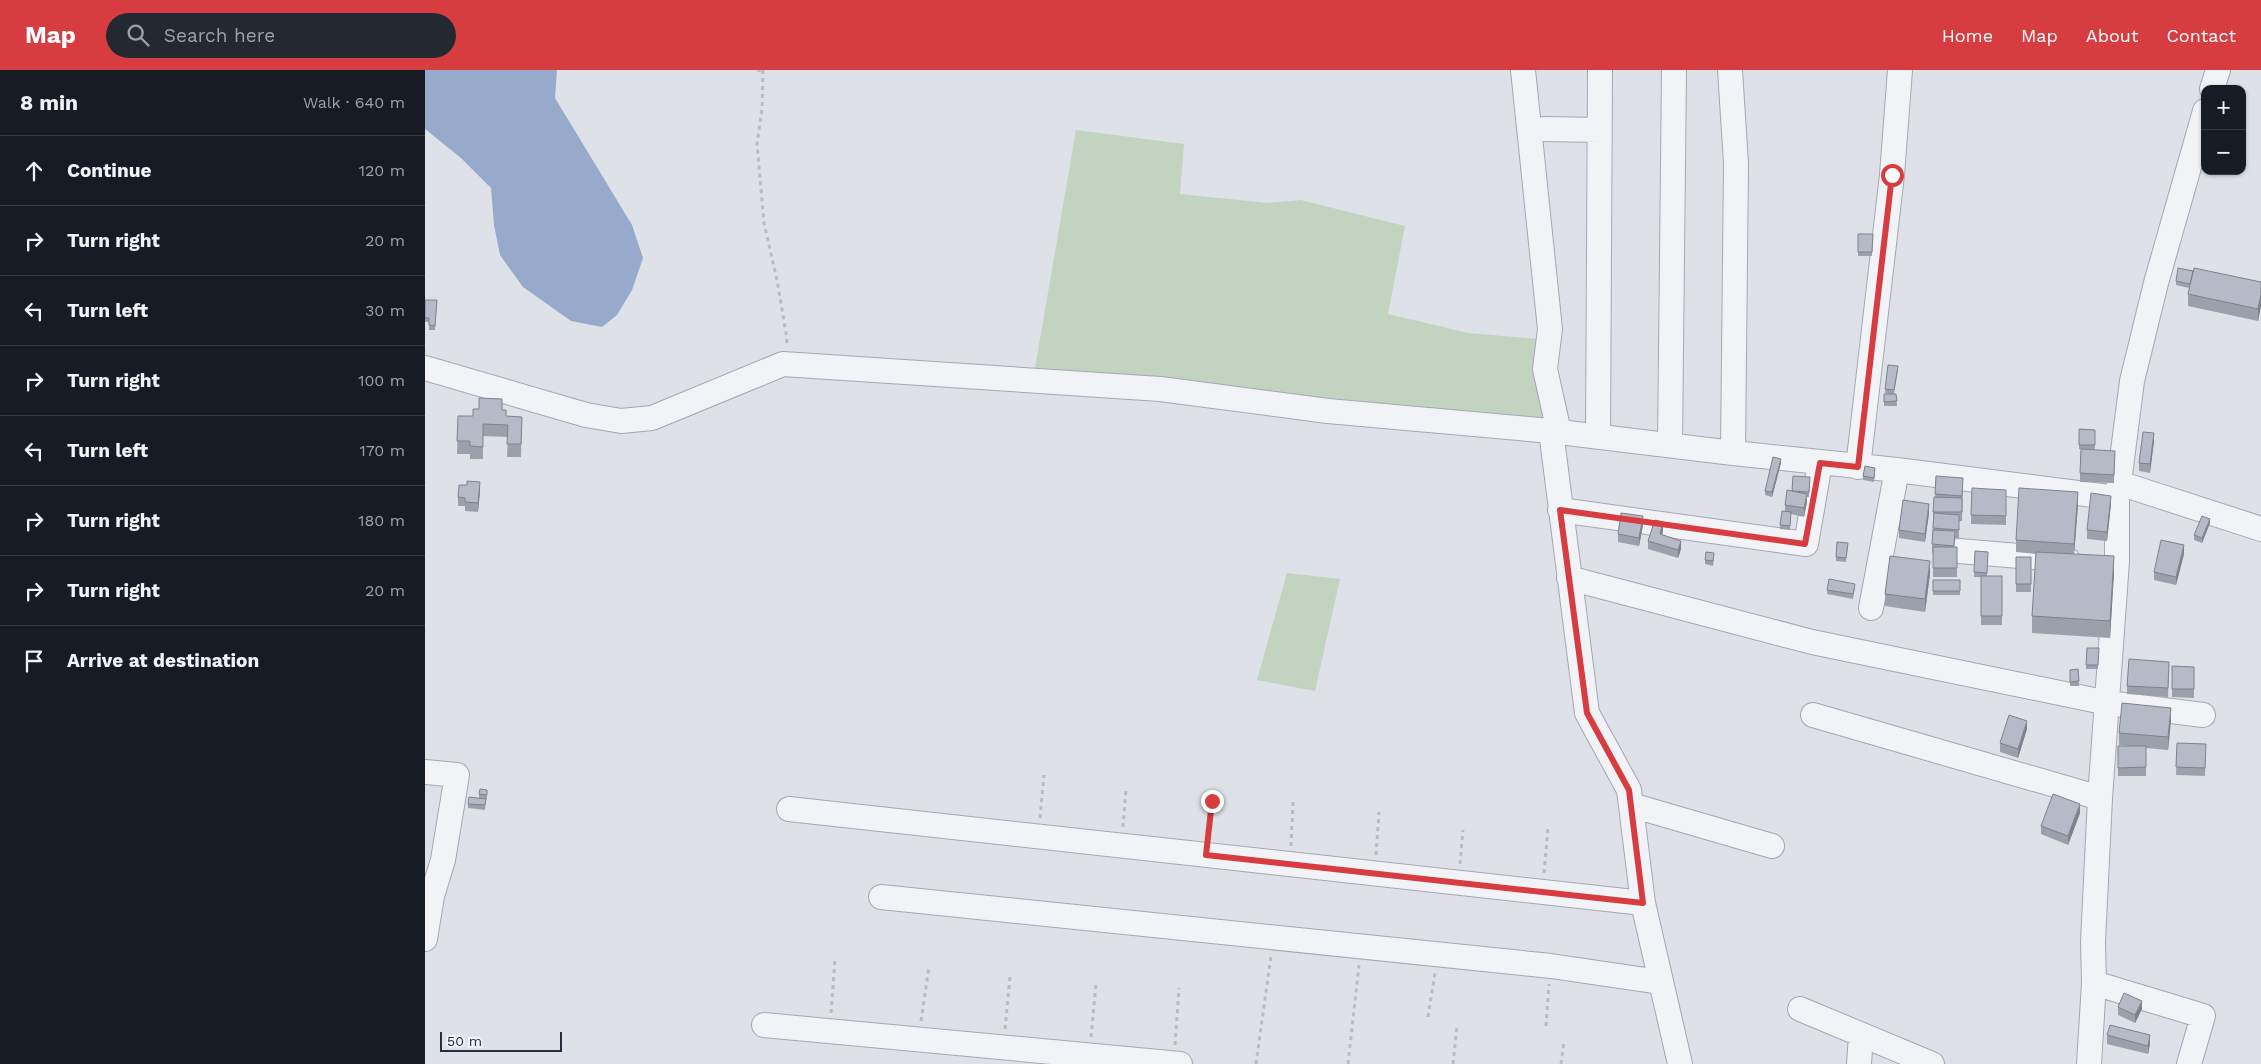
<!DOCTYPE html>
<meta charset="utf-8">
<style>
:root{--surface:#171b24;--page:#242831;--text:#f1f3f6;--muted:#9ea1a6;--line:#363941;--accent:#d63c40}
body{margin:0;font-family:"Work Sans",sans-serif;background:var(--page);color:var(--text)}
.controls{position:absolute;right:15px;top:15px;display:grid;overflow:hidden;border-radius:10px;box-shadow:0 1px 4px #0004}
.controls button{width:45px;height:45px;display:grid;place-items:center;padding:0;border:0;border-bottom:1px solid var(--line);background:var(--surface);color:var(--text);font:25px sans-serif}
.scale{position:absolute;left:15px;bottom:12px;width:122px;box-sizing:border-box;padding-left:5px;border:2px solid #272d41;border-top:0;font-size:14px;line-height:18px;white-space:nowrap;color:#272d41;-webkit-text-stroke:4px #eef1f6;paint-order:stroke}
.stop{position:absolute;width:15px;height:15px;margin:-11px;border:4px solid #d63c40;border-radius:50%;background:#fff}
.stop.end{background:#d63c40;border-color:#fff;box-shadow:0 1px 5px #0008}
.list{margin:0;padding:0;list-style:none}
h2{display:flex;justify-content:space-between;align-items:center;height:65px;margin:0;padding:0 20px;font-size:21px}
h2 small{font-size:16px;font-weight:400;color:var(--muted)}
.list li{display:grid;grid-template-columns:32px 1fr auto;gap:15px;align-items:center;box-sizing:border-box;height:70px;padding:0 20px;border-top:1px solid var(--line)}
.list b{display:block;font-size:19px;white-space:nowrap}
.list em{font-size:16px;font-style:normal;color:var(--muted)}
.icon{flex:none;width:28px;height:28px;fill:none;stroke:currentColor;stroke-width:2;stroke-linecap:round;stroke-linejoin:round}
.map{position:relative;flex:none;width:1836px;height:994px;overflow:hidden}
header{display:flex;align-items:center;gap:30px;box-sizing:border-box;height:70px;padding:0 25px;background:var(--accent);color:#fff}
header strong{font-size:24px}
nav{display:flex;gap:28px;margin-inline-start:auto;font-size:18px}
.search{width:350px;height:45px;background:var(--page);display:flex;align-items:center;gap:12px;box-sizing:border-box;padding:0 18px;border-radius:28px;color:var(--muted);font-size:19px}
main{display:flex}
aside{flex:1;background:var(--surface)}
.map>svg:first-child{display:block}
</style>
<header>
<strong>Map</strong>
<div class="search"><svg class="icon" aria-label="search" viewBox="0 0 24 24"><circle cx="10" cy="10" r="6"/><path d="M15 15l6 6"/></svg>Search here</div>
<nav><a>Home</a><a>Map</a><a>About</a><a>Contact</a></nav>
</header>
<main>
<aside>
<h2>8 min<small>Walk · 640 m</small></h2>
<ul class="list">
<li><svg class="icon" aria-label="ahead" viewBox="0 0 24 24"><path d="M12 20V5M6 11l6-6 6 6"/></svg><div><b>Continue</b></div><em>120 m</em></li>
<li><svg class="icon" aria-label="right" viewBox="0 0 24 24"><path d="M7 20v-9h11M14 6l5 5-5 5"/></svg><div><b>Turn right</b></div><em>20 m</em></li>
<li><svg class="icon" aria-label="left" viewBox="0 0 24 24"><path d="M17 20v-9H6M10 6l-5 5 5 5"/></svg><div><b>Turn left</b></div><em>30 m</em></li>
<li><svg class="icon" aria-label="right" viewBox="0 0 24 24"><path d="M7 20v-9h11M14 6l5 5-5 5"/></svg><div><b>Turn right</b></div><em>100 m</em></li>
<li><svg class="icon" aria-label="left" viewBox="0 0 24 24"><path d="M17 20v-9H6M10 6l-5 5 5 5"/></svg><div><b>Turn left</b></div><em>170 m</em></li>
<li><svg class="icon" aria-label="right" viewBox="0 0 24 24"><path d="M7 20v-9h11M14 6l5 5-5 5"/></svg><div><b>Turn right</b></div><em>180 m</em></li>
<li><svg class="icon" aria-label="right" viewBox="0 0 24 24"><path d="M7 20v-9h11M14 6l5 5-5 5"/></svg><div><b>Turn right</b></div><em>20 m</em></li>
<li><svg class="icon" aria-label="arrive" viewBox="0 0 24 24"><path d="M6 21V4h12l-3 4 3 4H6"/></svg><div><b>Arrive at destination</b></div></li>
</ul>
</aside>
<div class="map">
<svg width="1836" height="994" viewBox="0 0 1836 994">
<rect width="100%" height="100%" fill="#dfe1e9"/>
<path fill="#c2d3bf" d="M651 60 759 74 755 124 843 133 876 130 980 156 963 244 1043 263 1113 269 1121 350 610 298Z
M862 503 915 509 890 621 832 610Z"/>
<path fill="#97aacb" d="M0 0H132L130 28 207 155 218 188 207 220 192 245 177 257 146 251 98 217 75 185 69 155 66 118 36 88 0 59Z"/>
<g fill="none" stroke-linecap="round" stroke-linejoin="round">
<defs>
<path id="minor" d="M1098 0 1125 259 1120 299 1134 362
M1305 0 1311 93 1308 383
M1787 19 1793 0
M1119 59 1174 60
M0 298 161 345 196 351 227 348 358 294 735 319 903 341 1126 361 1308 383 1472 400 1692 428
M1126 361 1162 643 1204 720 1218 833 1255 994
M1173 366 1175 0
M1245 375 1249 0
M1433 397 1467 105 1475 0
M1694 413 1836 459
M1135 440 1381 474 1395 393
M1534 481 1643 490
M1144 508 1387 572 1683 633 1778 645
M1446 538 1472 400
M1388 645 1675 728
M0 702 32 705 18 790 7 826 0 869
M1206 735 1347 776
M364 739 1218 833
M456 827 1126 896 1235 912
M1669 913 1778 946 1764 994
M1375 939 1507 994
M339 955 755 994
M1434 994 1436 965
M1664 994 1669 913 1668 872 1675 728 1692 491V428L1707 311 1731 213 1780 41"/>
</defs>
<use href="#minor" stroke="#a4a7b3" stroke-width="26"/>
<path stroke="#b9bcc4" stroke-width="3" stroke-dasharray="4 4" stroke-linecap="butt" d="M332 0 338 1
M338 0 337 39 332 74 339 153 352 210 362 269 361 277
M615 748 619 705
M698 757 701 719
M783 767 787 731
M866 776 868 732
M951 785 954 742
M1035 794 1038 760
M1119 803 1123 758
M406 943 410 890
M1003 947 1010 903
M496 951 504 897
M1121 956 1124 914
M580 959 585 907
M666 967 671 914
M750 975 754 918
M831 994 846 886
M923 994 934 895
M1028 994 1032 956
M1136 994 1139 971"/>
<use href="#minor" stroke="#f2f3f7" stroke-width="24"/>
</g>
<path fill="#9ca0aa" d="M1433 164H1448L1447 186H1433Z
M1768 201 1836 212V236L1833 251 1763 236V224L1764 218 1751 215V211Z
M0 230H12L10 260H4V252H0Z
M1473 300 1469 324H1471L1472 336H1459V324H1465L1460 323V319Z
M77 340 81 346 97 347 96 387H82L83 367 58 366V389H45V384H32L33 346H48Z
M1654 359 1670 360V379H1654Z
M1729 371 1725 403 1714 401V393Z
M1690 381 1689 413 1655 412V403Z
M1356 393 1347 427 1340 425V421Z
M1450 402 1449 412 1438 410V406Z
M1511 406 1538 416 1537 451H1534V468H1530L1529 477H1532V507H1508V483H1507V474L1509 427H1510Z
M1385 407 1384 427H1382V432L1379 447 1366 444 1365 460 1355 459V455L1360 441V435L1367 421Z
M1581 420V455L1546 454V445Z
M55 421 53 442 40 441V436H33V427Z
M1686 434 1682 471 1662 469V460Z
M1653 435 1649 484 1689 503 1685 568 1607 563V546L1611 484 1591 482V470Z
M1504 443 1500 472 1474 468V460Z
M1785 453 1777 473 1769 470V465Z
M1218 455 1214 476 1193 472V464Z
M1238 461 1237 465 1256 479 1253 488 1223 479V471Z
M1412 472 1423 477 1421 492 1411 491Z
M1550 481 1563 482 1562 506H1577V555H1556V507H1549Z
M1759 484 1751 515 1729 510V502Z
M1289 487 1288 496 1280 494V490Z
M1591 487H1606V522H1591Z
M1505 504 1500 542 1460 536V524Z
M1508 510H1535V525H1508Z
M1430 518 1428 529 1402 524V520Z
M1662 578H1674L1673 599H1661Z
M1747 596 1769 597V628L1747 627Z
M1653 599 1654 616H1645V600Z
M1744 600 1743 627 1702 624V616Z
M1746 650 1743 680 1721 678V706H1693V676H1705L1694 675V663Z
M1602 659 1593 688 1575 682V673Z
M1752 673 1781 674 1780 706 1751 705Z
M54 724H62V729H61L60 740 43 738V734L54 728Z
M1655 743 1643 775 1616 764V756Z
M1693 937 1717 939 1710 953 1693 945Z
M1682 965 1725 974 1723 984 1682 974Z"/>
<path fill="#7f828b" d="M1836 224V236L1833 251V239Z
M1729 363V371L1725 403V394Z
M1356 389V393L1347 427V422Z
M55 412V421L53 442V433Z
M1653 422V435L1649 486V474Z
M1382 424V432L1379 447V438Z
M1686 426V434L1682 471V462Z
M1504 434V443L1500 472V464Z
M1218 446V455L1214 476V468Z
M1785 449V453L1777 473V468Z
M1238 452V461L1235 472V464Z
M1256 471V479L1253 488V480Z
M1759 475V484L1751 515V507Z
M1689 486V503L1685 568V551Z
M1505 491V504L1500 542V529Z
M1746 638V650L1743 680V667Z
M1602 651V659L1593 688V679Z
M1655 734V743L1643 775V766Z
M1717 931V939L1710 953V945Z
M1725 965V974L1723 984V976Z"/>
<path fill="#b5bac6" stroke="#7f828b" d="M1433 164H1448L1447 182H1433Z
M1753 198 1768 201 1765 214 1751 211Z
M1769 198 1836 212V224L1833 239 1763 224Z
M0 230H12L10 256 4 255V248H0Z
M1463 295 1473 296 1469 320 1460 319Z
M1459 324H1471L1472 331 1459 332Z
M54 328 77 329V340H81V346L97 347 96 374H82L83 355 58 354V377L45 376V371H32L33 346H48V339H54Z
M1654 359 1670 360V375H1654Z
M1718 362 1729 363 1725 394 1714 393Z
M1656 379 1690 381 1689 405 1655 403Z
M1348 387 1356 389 1347 422 1340 421Z
M1440 396 1450 398 1449 408 1438 406Z
M1368 406 1385 407 1384 422 1367 421Z
M1511 406 1538 408 1537 426 1510 424Z
M42 411 55 412 53 433 40 432V428L33 427 34 415H42Z
M1547 418 1581 420V446L1546 445Z
M1594 418 1653 422 1649 474 1591 470Z
M1362 420 1382 424 1379 438 1360 435Z
M1666 423 1686 426 1682 462 1662 460Z
M1509 427 1537 428V442H1508Z
M1478 430 1504 434 1500 464 1474 460Z
M1357 441 1366 442 1365 456 1355 455Z
M1196 443 1218 446 1214 468 1193 464Z
M1509 443 1534 445V460L1508 458Z
M1777 446 1785 449 1777 468 1769 465Z
M1230 450 1238 452 1235 464 1256 471 1253 480 1223 471Z
M1508 460 1530 461 1529 476 1507 474Z
M1736 470 1759 475 1751 507 1729 502Z
M1412 472 1423 473 1421 488 1411 487Z
M1508 477H1532V498H1508Z
M1550 481 1563 482 1562 503 1549 502Z
M1281 482 1289 483 1288 491 1280 490Z
M1611 482 1689 486 1685 551 1607 546Z
M1465 486 1505 491 1500 529 1460 524Z
M1591 487H1606V514H1591Z
M1556 506H1577V546H1556Z
M1404 509 1430 514 1428 524 1402 520Z
M1508 510H1535V521H1508Z
M1662 578H1674L1673 595H1661Z
M1704 589 1744 592 1743 618 1702 616Z
M1747 596 1769 597V619H1747Z
M1653 599 1654 611 1645 612V600Z
M1697 633 1746 638 1743 667 1694 663Z
M1584 645 1602 651 1593 679 1575 673Z
M1752 673 1781 674 1780 698 1751 697Z
M1693 676H1721V697L1693 698Z
M55 719 62 720V725L54 724Z
M1628 724 1655 734 1643 766 1616 756Z
M44 727 61 729 60 735 43 734Z
M1699 923 1717 931 1710 945 1693 937Z
M1685 955 1725 965 1723 976 1682 965Z"/>
<g fill="none" stroke-linecap="round" stroke-linejoin="round">
<path stroke="#d63c40" stroke-width="6" d="M787 731 781 785 1218 833 1204 720 1162 643 1135 440 1380 474 1395 393 1433 397 1467 105"/>
</g>
</svg>
<div class="controls">
<button>+</button>
<button>−</button>
</div>
<div class="scale">50 m</div>
<div class="stop" style="left:1467px;top:105px"></div>
<div class="stop end" style="left:787px;top:731px"></div>
</div>
</main>
